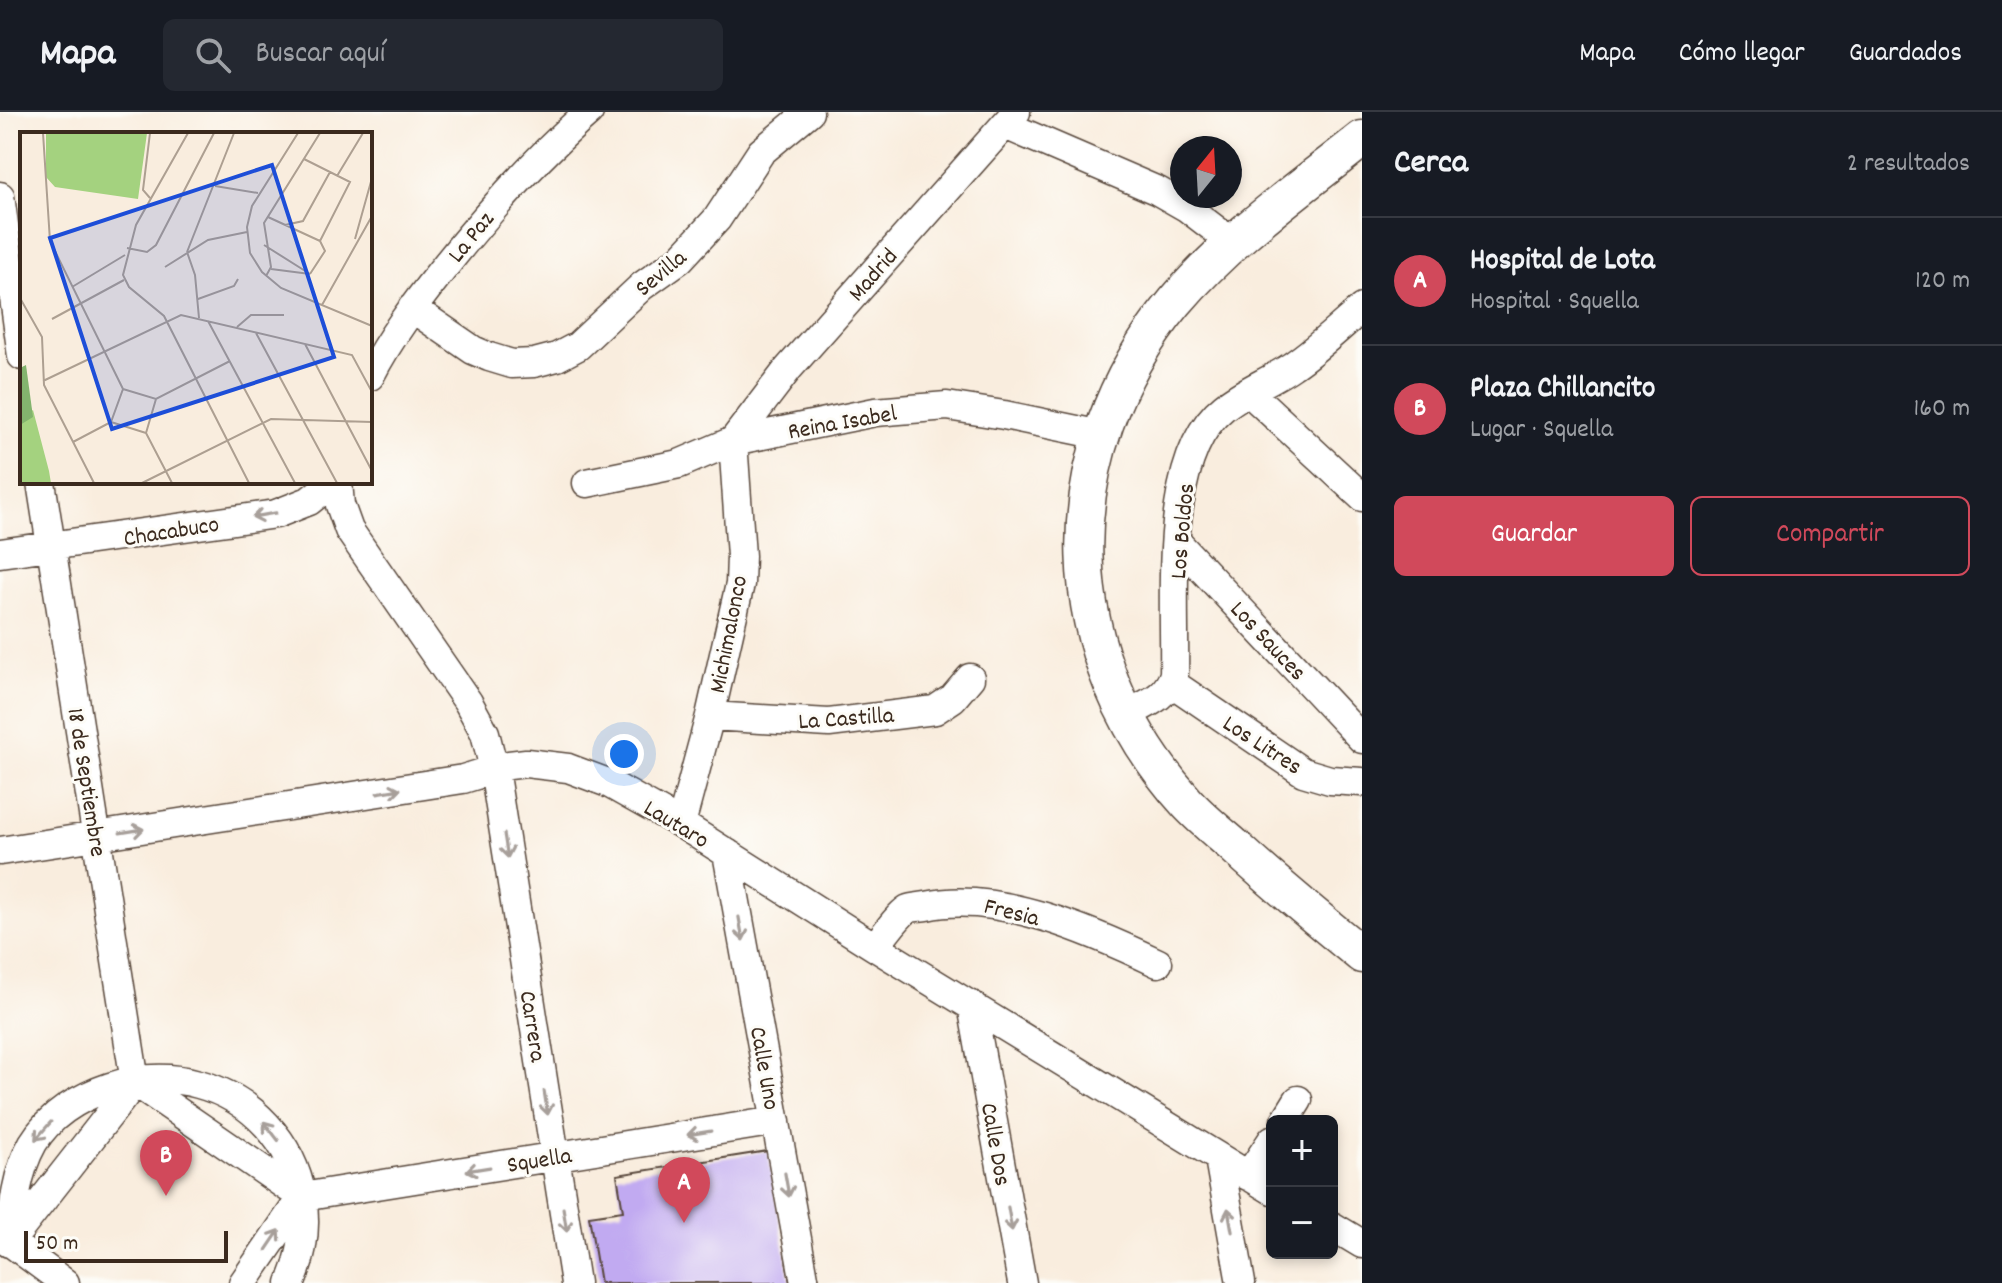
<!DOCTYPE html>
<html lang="es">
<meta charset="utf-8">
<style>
:root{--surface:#171b24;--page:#242831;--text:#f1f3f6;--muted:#9ea1a6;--line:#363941;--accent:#d1495b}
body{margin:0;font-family:Dekko,sans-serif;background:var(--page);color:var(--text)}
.controls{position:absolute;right:24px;bottom:24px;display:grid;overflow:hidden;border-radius:12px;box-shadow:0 4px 12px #0003}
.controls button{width:72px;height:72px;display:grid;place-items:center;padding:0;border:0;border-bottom:2px solid var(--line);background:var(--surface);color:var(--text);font:40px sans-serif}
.compass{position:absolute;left:1170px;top:24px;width:72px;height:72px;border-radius:50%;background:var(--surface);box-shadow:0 4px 12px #0003;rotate:18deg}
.scale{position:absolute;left:24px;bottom:20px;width:204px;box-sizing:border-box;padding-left:8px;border:4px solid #3b2a1e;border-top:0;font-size:22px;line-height:28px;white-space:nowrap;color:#3b2a1e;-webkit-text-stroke:6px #fdfcf7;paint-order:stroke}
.you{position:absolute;left:624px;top:642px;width:28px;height:28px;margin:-20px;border:6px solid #fff;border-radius:50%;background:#1a73e8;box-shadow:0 0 0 12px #1a73e833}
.badge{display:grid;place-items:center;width:52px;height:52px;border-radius:50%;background:var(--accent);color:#fff;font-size:26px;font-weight:700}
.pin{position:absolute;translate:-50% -66px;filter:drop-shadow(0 2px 4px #0008)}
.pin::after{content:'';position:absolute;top:42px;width:28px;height:24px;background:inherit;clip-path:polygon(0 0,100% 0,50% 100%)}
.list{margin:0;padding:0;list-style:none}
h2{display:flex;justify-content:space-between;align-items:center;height:104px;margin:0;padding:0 32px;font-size:34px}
h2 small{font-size:26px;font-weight:400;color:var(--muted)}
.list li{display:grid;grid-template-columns:52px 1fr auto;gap:24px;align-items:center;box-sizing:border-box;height:128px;padding:0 32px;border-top:2px solid var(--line)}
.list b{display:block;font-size:30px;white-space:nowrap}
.list p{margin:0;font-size:26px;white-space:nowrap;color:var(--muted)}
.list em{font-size:26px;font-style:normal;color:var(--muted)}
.actions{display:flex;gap:16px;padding:24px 32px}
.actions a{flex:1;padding:18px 0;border:2px solid var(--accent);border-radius:12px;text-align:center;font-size:28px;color:var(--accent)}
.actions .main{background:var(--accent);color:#fff}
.icon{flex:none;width:44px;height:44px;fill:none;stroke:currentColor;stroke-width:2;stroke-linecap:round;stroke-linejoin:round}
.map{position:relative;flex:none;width:1362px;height:1171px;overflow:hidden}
header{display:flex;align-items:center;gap:48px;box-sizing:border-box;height:112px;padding:0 40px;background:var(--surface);border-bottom:2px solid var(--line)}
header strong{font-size:38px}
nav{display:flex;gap:44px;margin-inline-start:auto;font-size:28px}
.search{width:560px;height:72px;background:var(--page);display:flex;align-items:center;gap:20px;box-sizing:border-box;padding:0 28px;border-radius:12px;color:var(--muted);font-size:30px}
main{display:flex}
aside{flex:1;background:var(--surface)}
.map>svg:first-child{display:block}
</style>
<header>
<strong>Mapa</strong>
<div class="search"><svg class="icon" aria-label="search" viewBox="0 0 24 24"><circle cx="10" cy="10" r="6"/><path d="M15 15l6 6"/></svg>Buscar aquí</div>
<nav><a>Mapa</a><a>Cómo llegar</a><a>Guardados</a></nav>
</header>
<main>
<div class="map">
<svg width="1362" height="1171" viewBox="0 0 1362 1171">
<rect width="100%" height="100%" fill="#fdfcf7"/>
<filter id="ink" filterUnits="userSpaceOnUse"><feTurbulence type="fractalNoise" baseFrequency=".0125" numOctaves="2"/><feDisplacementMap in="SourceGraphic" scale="16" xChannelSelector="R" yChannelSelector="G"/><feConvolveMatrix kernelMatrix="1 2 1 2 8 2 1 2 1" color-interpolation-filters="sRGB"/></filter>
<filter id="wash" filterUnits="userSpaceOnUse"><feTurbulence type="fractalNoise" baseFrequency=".006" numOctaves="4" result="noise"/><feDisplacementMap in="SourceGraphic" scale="32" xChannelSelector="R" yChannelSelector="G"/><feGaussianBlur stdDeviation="1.8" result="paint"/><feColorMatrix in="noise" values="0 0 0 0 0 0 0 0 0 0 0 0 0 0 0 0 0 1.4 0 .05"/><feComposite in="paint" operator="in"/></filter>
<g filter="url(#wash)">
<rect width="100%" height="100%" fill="#f9edde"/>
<g id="blocks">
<path fill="#c1aaf1" d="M768 1039 790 1171H600L589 1104 623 1099 617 1063Z"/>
</g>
</g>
<g filter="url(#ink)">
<use href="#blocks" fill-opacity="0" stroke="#58473b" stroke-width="2"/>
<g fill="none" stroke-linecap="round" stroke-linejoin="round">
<defs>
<path id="minor" d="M1005 13 1158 79 1186 95 1233 131
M0 84 22 244
M412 196 473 238 489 245 512 252 534 251 557 245 578 234 642 174 680 147 717 107 761 40 809 0
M370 264C390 225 415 192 442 158 487 101 534 48 589 0
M1249 280 1362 385
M733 329 788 257 1016 0
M41 370 135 970
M338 370 340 393 349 418 468 590 485 621 494 657 575 1171
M587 371 679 352 733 329 875 300 947 294 1004 303 1101 323
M1176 429 1362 627
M0 441 276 402 309 389 333 370
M1172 571 1303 660 1330 668 1362 670
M1125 603C1145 592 1167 586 1174 562 1176 488 1161 345 1224 295 1245 278 1271 269 1292 254 1317 237 1339 216 1362 196
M710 604 829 611 935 598 953 586 970 566
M681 712 710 604 740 472 741 444 733 329
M0 739 463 667 509 653 526 651 568 656 608 671 681 712 875 835 1272 1078
M727 741 805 1171
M875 835C883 825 898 803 908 797 912 795 921 795 926 794 998 778 1093 820 1158 851
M972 893 1022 1171
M135 970 302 1085 776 1009
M1285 1009 1298 988
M1219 1046 1241 1171
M1248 1064 1272 1028
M1332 1114 1362 1132
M10 1130C13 1097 16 1061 33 1031 50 1003 80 985 110 975 235 935 342 1051 291 1171
M10 1130 65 1171
M9 1131 135 970
M243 1171 302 1085"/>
<path id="major" d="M1362 27C1298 78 1228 127 1175 190 1049 343 1055 545 1188 692 1202 707 1218 720 1233 733 1275 772 1318 807 1362 843"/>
</defs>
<use href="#minor" stroke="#58473b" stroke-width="31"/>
<use href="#major" stroke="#58473b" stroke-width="39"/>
<use href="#minor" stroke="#fff" stroke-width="28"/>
<use href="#major" stroke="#fff" stroke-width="36"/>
</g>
<defs><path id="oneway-shaft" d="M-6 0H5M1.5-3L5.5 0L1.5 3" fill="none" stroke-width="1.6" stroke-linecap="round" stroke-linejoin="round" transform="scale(2)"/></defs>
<g stroke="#a79f9a">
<use href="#oneway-shaft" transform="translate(264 403) rotate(170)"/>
<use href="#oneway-shaft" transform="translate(389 679) rotate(-9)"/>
<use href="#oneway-shaft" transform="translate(132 719) rotate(-9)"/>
<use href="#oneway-shaft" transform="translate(506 734) rotate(81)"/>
<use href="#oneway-shaft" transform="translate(741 817) rotate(80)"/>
<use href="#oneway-shaft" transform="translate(546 991) rotate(81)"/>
<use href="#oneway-shaft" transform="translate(43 1019) rotate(131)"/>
<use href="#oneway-shaft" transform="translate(271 1019) rotate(-128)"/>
<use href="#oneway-shaft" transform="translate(699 1021) rotate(171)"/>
<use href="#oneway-shaft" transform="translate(478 1057) rotate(171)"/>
<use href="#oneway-shaft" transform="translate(787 1073) rotate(80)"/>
<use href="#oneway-shaft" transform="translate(1010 1107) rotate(80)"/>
<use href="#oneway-shaft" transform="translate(565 1108) rotate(81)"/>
<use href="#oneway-shaft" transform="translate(1230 1108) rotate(-100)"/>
<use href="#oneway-shaft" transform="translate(273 1128) rotate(-56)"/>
</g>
</g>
<g text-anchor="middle" stroke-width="6" stroke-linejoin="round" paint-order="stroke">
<g font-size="24" fill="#3b2a1e" stroke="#fdfcf7">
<text transform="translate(470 124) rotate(-51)" y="8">La Paz</text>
<text transform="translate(660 160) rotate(-40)" y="8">Sevilla</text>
<text transform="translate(872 162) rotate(-49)" y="8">Madrid</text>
<text transform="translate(842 309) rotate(-10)" y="8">Reina Isabel</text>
<text transform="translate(171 418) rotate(-9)" y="8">Chacabuco</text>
<text transform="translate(1181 419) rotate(-85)" y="8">Los Boldos</text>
<text transform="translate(727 522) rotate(-79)" y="8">Michimalonco</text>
<text transform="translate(1269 528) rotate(47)" y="8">Los Sauces</text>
<text transform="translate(846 605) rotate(-4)" y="8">La Castilla</text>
<text transform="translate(1263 632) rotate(33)" y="8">Los Litres</text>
<text transform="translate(88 670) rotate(81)" y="8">18 de Septiembre</text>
<text transform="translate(677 711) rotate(31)" y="8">Lautaro</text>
<text transform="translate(1012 799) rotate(14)" y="8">Fresia</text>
<text transform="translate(534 914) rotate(81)" y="8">Carrera</text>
<text transform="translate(766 956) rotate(80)" y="8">Calle Uno</text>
<text transform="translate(997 1032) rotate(80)" y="8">Calle Dos</text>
<text transform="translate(539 1047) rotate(-9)" y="8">Squella</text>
</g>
</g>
<g transform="translate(20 20)">
<rect width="352" height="352" fill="#f9edde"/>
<path d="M26 1H127L118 67 35 55 26 45ZM13 278 29 339 31 351H0V288Z" fill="#a4d27f"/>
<path d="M6 233 13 285 0 293V236Z" fill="#83b46e"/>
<path fill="none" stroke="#ad9f91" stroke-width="2" d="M23 1 30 109 103 257M130 1 123 58 130 66M168 1 116 93 103 143 109 155 144 184 229 351M278 1 232 74 227 95 230 121 242 140 261 156 352 194M284 27 330 50 300 109M317 44 343 1M195 54 238 61M248 85 300 109M265 93 283 89 310 40M335 107 352 46M244 113 290 142M107 116 127 120 136 113 194 1M167 120 214 1M167 120 175 143 179 186M145 135 188 108 227 100M251 137 290 142M290 142 305 119 300 109M246 144 251 135 244 91 300 1M52 155 105 123M0 166 22 205 24 253 74 351M178 167 214 154 218 147M302 173 352 84M32 187 104 148M188 189 275 351M217 195 231 183H264M236 201 317 351M285 212 352 339M23 249 161 183 332 223 352 260M103 257 136 267 210 229M91 290 126 301M126 301 152 351M126 301 136 267M53 310 91 290 103 257M122 351 251 287 352 290"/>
<path fill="#1d4ed8" fill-opacity="0.15" stroke="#1d4ed8" stroke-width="4" d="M252 33 314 225 92 297 30 106Z"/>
<rect width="352" height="352" fill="none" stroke="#3b2a1e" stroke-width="4"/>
</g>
</svg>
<div class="controls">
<button>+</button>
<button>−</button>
</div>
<svg class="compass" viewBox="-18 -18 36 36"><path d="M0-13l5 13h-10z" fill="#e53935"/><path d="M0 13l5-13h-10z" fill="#9ea1a6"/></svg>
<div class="scale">50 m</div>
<div class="you"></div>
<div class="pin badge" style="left:684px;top:1111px">A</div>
<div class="pin badge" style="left:166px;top:1084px">B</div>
</div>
<aside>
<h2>Cerca<small>2 resultados</small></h2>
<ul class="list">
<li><span class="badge">A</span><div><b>Hospital de Lota</b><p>Hospital · Squella</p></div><em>120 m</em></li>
<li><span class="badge">B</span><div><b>Plaza Chillancito</b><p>Lugar · Squella</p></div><em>160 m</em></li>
</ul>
<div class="actions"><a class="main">Guardar</a><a>Compartir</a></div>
</aside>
</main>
